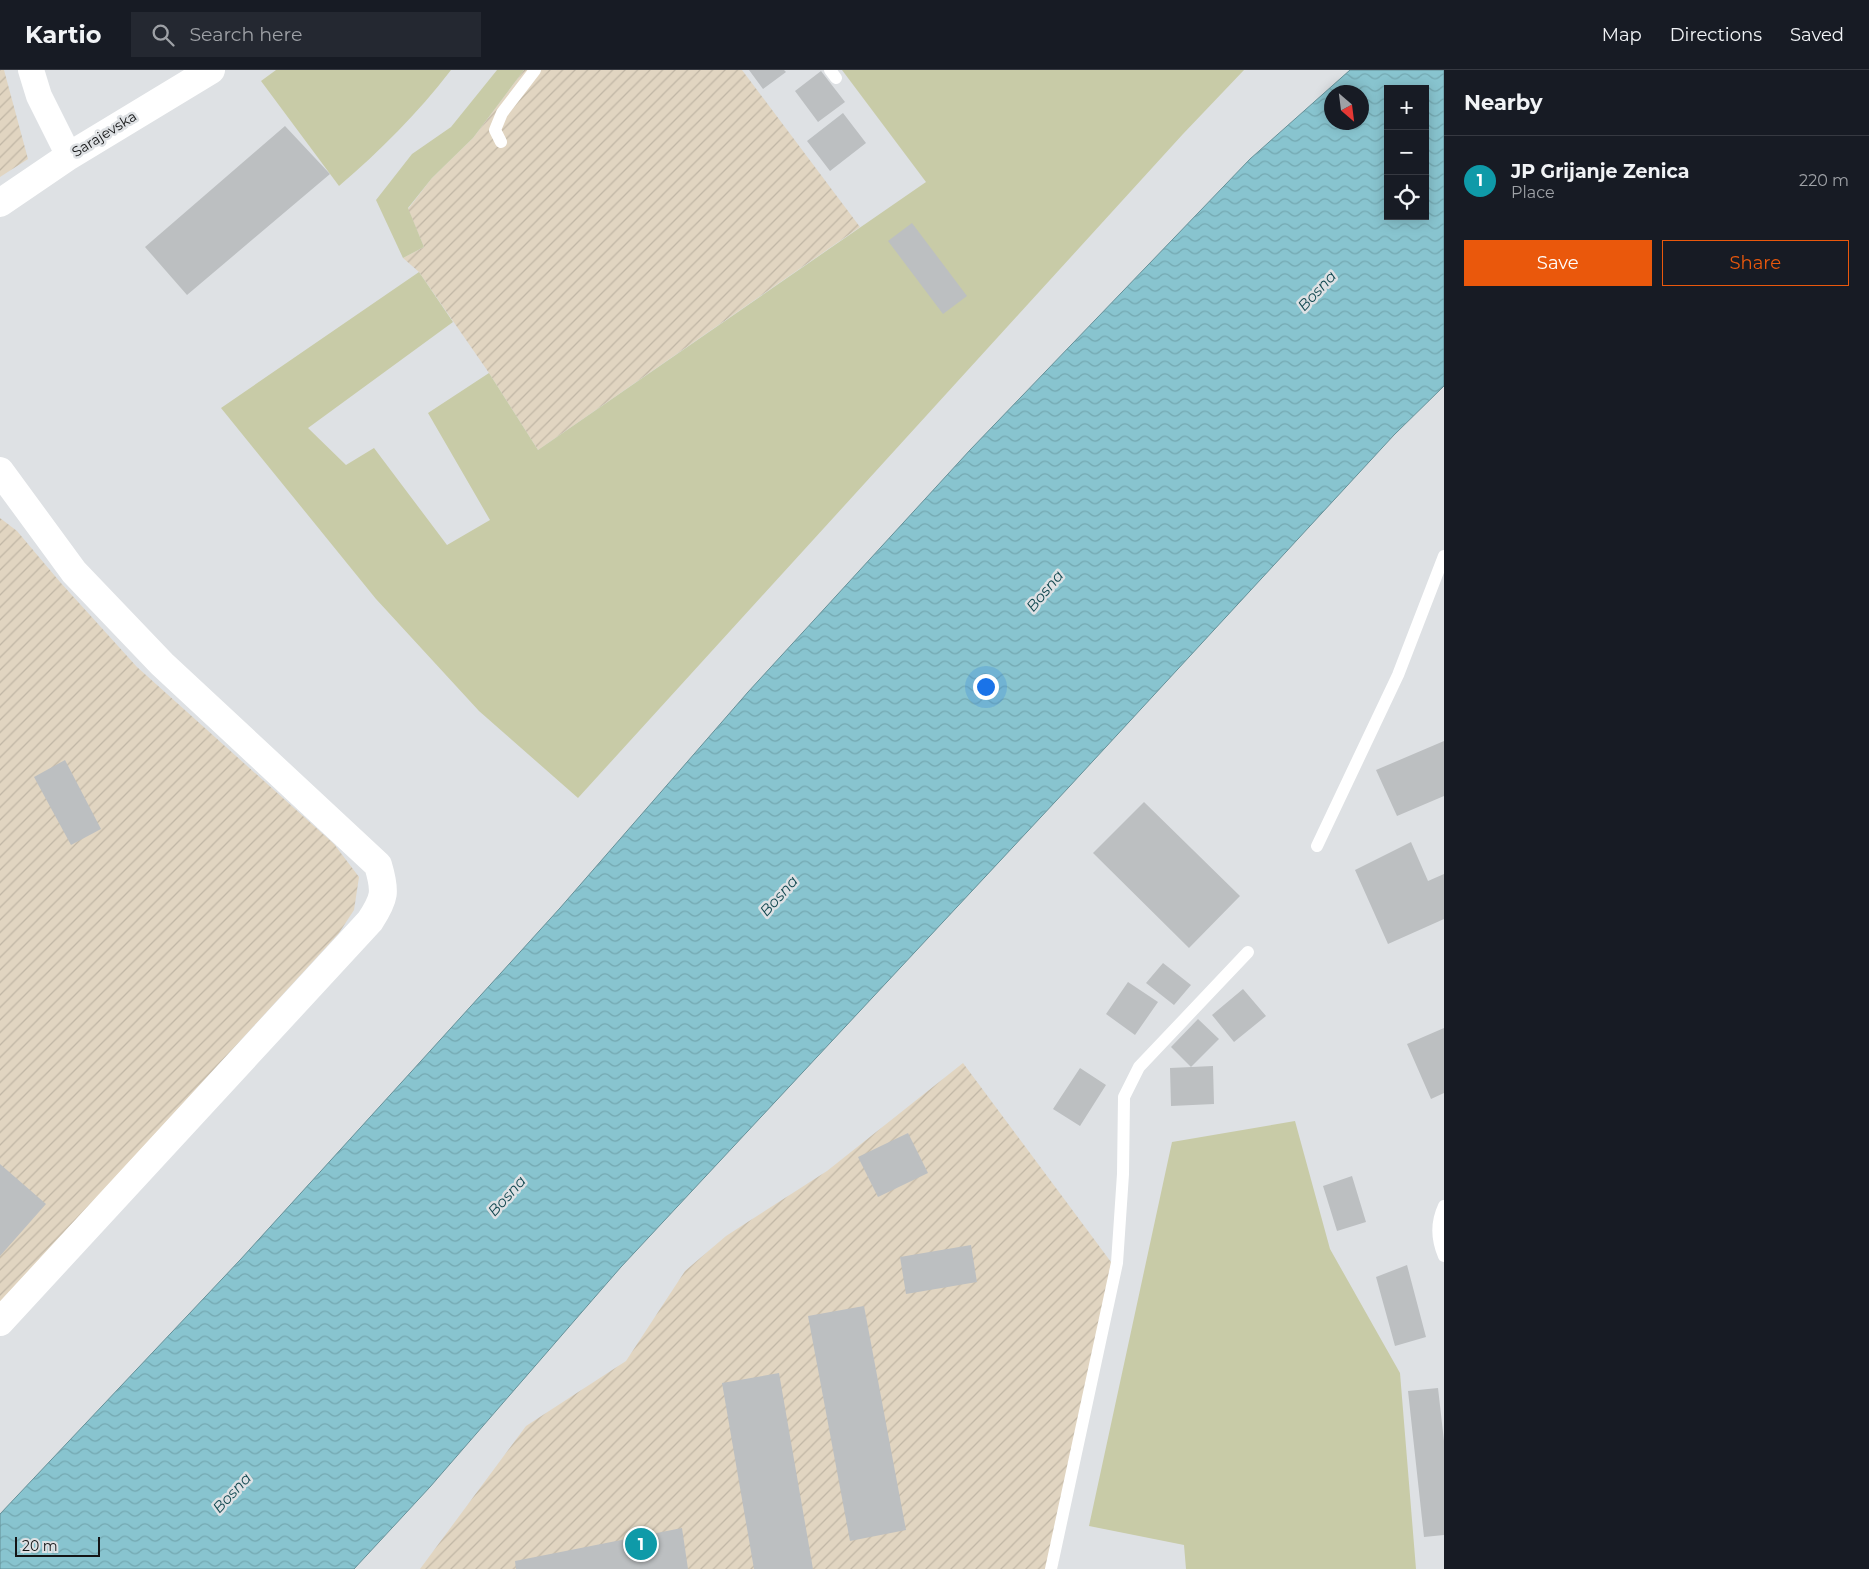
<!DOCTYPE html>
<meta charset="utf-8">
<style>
:root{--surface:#171b24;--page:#242831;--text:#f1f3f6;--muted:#9ea1a6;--line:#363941;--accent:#ea580c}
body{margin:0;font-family:Montserrat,sans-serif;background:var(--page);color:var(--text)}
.controls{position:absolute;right:15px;top:15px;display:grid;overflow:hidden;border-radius:0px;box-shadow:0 2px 12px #0003}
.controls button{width:45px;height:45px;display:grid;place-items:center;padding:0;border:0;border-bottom:1px solid var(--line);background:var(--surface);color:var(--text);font:25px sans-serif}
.compass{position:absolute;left:1324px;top:15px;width:45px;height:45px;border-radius:50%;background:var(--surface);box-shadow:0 2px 12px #0003;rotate:152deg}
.scale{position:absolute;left:15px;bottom:12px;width:85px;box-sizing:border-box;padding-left:5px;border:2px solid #141516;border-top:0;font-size:14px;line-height:18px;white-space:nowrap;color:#141516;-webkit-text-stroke:4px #dee1e4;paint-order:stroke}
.you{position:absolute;left:985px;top:616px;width:18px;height:18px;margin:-12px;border:4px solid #fff;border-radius:50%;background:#1a73e8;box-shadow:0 0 0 8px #1a73e833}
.badge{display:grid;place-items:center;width:32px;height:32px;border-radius:50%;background:var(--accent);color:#fff;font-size:16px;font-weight:700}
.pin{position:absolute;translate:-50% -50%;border:2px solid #fff;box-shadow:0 1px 5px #0006}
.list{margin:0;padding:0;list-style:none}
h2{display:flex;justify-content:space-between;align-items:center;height:65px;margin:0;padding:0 20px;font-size:21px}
h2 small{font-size:16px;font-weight:400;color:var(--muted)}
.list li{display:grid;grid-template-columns:32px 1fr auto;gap:15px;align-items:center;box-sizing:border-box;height:90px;padding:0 20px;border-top:1px solid var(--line)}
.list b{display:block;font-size:19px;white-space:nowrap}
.list p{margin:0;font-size:16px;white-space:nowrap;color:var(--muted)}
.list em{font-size:16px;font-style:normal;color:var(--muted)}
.actions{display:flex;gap:10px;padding:15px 20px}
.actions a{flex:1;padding:11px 0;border:1px solid var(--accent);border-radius:0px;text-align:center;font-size:18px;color:var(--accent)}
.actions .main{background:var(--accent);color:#fff}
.icon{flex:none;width:28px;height:28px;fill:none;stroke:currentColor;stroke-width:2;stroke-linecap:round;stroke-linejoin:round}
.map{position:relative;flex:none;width:1444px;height:1499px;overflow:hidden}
header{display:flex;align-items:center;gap:30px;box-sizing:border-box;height:70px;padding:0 25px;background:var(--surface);border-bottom:1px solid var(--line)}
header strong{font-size:24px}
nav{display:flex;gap:28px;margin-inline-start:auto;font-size:18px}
.search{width:350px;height:45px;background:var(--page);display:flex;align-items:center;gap:12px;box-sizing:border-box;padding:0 18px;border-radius:0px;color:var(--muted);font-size:19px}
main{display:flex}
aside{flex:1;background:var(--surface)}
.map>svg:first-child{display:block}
</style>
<header>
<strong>Kartio</strong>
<div class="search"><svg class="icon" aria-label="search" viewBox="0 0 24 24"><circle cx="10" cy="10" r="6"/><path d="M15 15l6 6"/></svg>Search here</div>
<nav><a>Map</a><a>Directions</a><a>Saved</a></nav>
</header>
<main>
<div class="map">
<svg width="1444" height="1499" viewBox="0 0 1444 1499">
<defs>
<pattern id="industrial-furrows" width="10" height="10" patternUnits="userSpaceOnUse" patternTransform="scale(1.25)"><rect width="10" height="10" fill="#e1d5c1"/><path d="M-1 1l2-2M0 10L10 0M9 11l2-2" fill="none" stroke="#c0b6a5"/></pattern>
<pattern id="water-waves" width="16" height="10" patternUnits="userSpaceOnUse" patternTransform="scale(1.25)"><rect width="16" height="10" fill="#88c4cf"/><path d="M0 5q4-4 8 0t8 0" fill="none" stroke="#74a8b1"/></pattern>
</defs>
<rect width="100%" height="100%" fill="#dee1e4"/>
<path fill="url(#industrial-furrows)" d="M0 0H4L28 89 0 107Z
M524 0H742L860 157 538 380 489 303 419 202 403 188 424 177 408 139 432 108 473 68Z
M0 448 17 461 60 512 137 597 334 774 359 807 354 840 339 863 0 1233Z
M963 993 1111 1192 1057 1499H420L526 1356 626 1291 685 1201 726 1166 827 1101Z"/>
<path fill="#c8cba7" d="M276 0H451C417 44 381 80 339 116L261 11Z
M497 0H524L473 68 432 108 408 138 424 177 403 188 376 130 412 84 451 57Z
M842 0H1244L1183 64 578 728 479 641 376 529 221 338 419 202 453 252 308 358 346 395 374 378 447 475 490 450 428 343 489 303 538 380 926 112Z
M1295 1051 1330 1179 1400 1303 1416 1499H1186L1184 1475 1089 1456 1172 1072Z"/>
<path fill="url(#water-waves)" stroke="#659098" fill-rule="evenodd" d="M1350 0H1444V316L1394 365 1069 717 621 1197 430 1417 354 1499H0V1444L240 1190 411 1002 560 838 748 622 970 380 1250 89ZM1388 19H1425V146H1388ZM1332 22H1362V52H1332Z"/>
<path fill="#bcbfc1" d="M749 0H784L786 2 763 19Z
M821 1 845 32 818 52 795 21Z
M843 43 866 73 830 101 807 71Z
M285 56 330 104 187 225 145 177Z
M912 153 967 226 943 244 888 171Z
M1444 671V726L1397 746 1376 700Z
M65 690 101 759 71 775 34 707Z
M1144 732 1240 826 1189 878 1093 783Z
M1411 772 1428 811 1444 804V849L1388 874 1355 800Z
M1163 893 1191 915 1174 935 1146 913Z
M1128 912 1158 932 1135 965 1106 944Z
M1243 919 1266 946 1234 972 1212 945Z
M1198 949 1219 969 1191 997 1171 977Z
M1444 958V1023L1431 1029 1407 974Z
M1213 996 1214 1034 1171 1036 1170 998Z
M1080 998 1106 1015 1080 1056 1053 1039Z
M908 1063 928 1103 878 1127 858 1087Z
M0 1094 46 1134 0 1186Z
M1352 1106 1366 1152 1337 1161 1323 1116Z
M971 1175 977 1212 906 1224 900 1187Z
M1407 1195 1426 1267 1395 1276 1376 1207Z
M864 1236 906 1460 850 1471 808 1246Z
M779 1303 813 1499H754L722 1313Z
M1438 1318 1444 1371V1465L1424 1467 1408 1321Z
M682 1458 688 1499H516L515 1491Z"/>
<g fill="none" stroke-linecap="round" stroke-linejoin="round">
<path stroke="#fff" stroke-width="12" d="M830 0 836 8
M501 72 495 60 502 43 535 0
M1317 776 1398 605 1444 486
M1444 1136C1436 1153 1437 1170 1444 1186
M1051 1499 1117 1193 1123 1104 1124 1027 1139 997 1248 882"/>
<path stroke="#fff" stroke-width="26" d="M31 0 39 26 69 86"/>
<path stroke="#fff" stroke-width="28" d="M0 133 69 86 211 0
M0 401 74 502 162 594 378 795C386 822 385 828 370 851L0 1252"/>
</g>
<g text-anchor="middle" stroke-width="5" stroke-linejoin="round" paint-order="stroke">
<g font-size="14" fill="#141516" stroke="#dee1e4">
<text transform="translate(104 64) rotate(-32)" y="5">Sarajevska</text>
</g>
<g font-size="15" font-style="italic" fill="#134951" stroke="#dee1e4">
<text transform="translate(1317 221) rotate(-47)" y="5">Bosna</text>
<text transform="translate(1045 521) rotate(-50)" y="5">Bosna</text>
<text transform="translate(779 826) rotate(-48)" y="5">Bosna</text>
<text transform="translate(507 1126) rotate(-48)" y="5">Bosna</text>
<text transform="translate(232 1423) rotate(-47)" y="5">Bosna</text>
</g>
</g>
</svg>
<div class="controls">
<button>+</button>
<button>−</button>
<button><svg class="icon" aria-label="locate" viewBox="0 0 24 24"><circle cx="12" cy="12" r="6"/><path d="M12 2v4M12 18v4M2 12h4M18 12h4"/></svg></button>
</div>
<svg class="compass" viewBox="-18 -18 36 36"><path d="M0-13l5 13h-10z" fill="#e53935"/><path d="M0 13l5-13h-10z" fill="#9ea1a6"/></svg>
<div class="scale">20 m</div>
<div class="you"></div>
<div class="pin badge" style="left:641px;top:1474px;background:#0f9aa8">1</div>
</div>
<aside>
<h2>Nearby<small></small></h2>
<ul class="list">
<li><span class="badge" style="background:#0f9aa8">1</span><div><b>JP Grijanje Zenica</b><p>Place</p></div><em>220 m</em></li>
</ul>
<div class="actions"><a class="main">Save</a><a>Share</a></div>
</aside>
</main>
